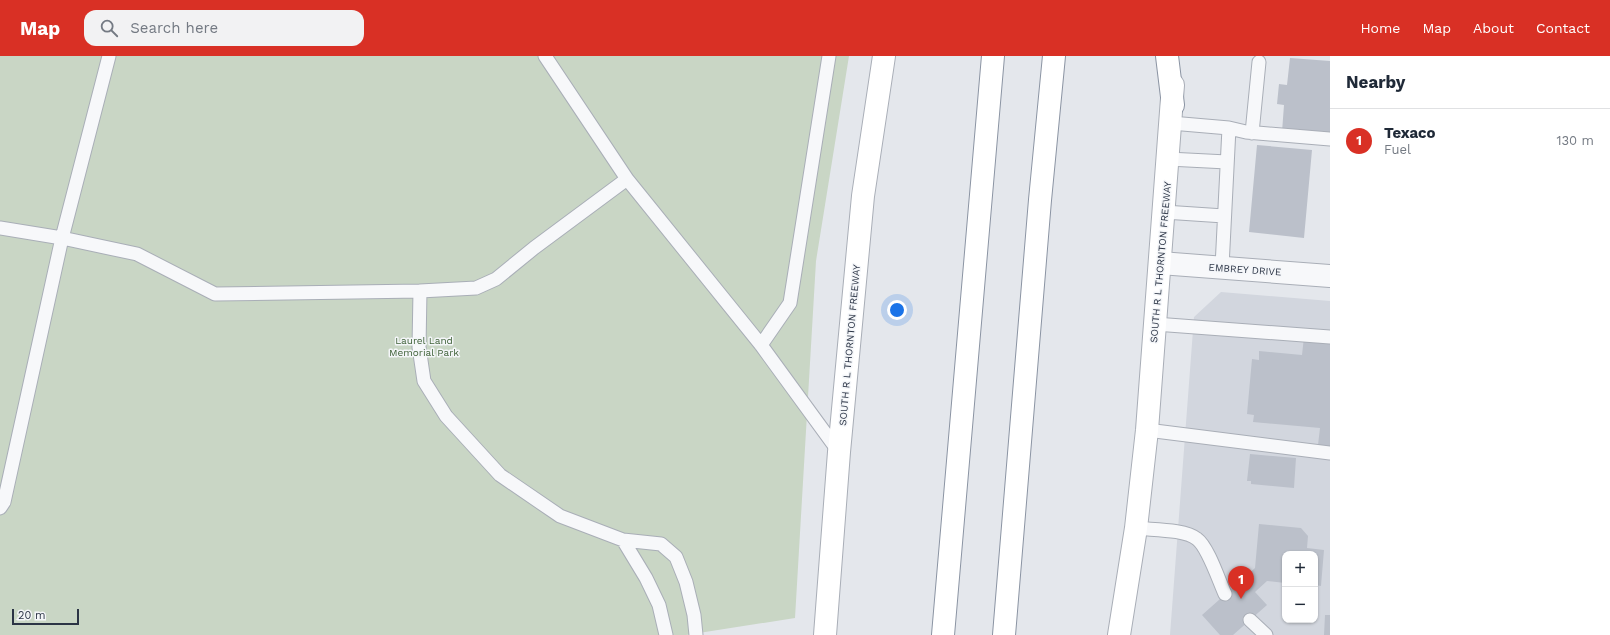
<!DOCTYPE html>
<meta charset="utf-8">
<style>
:root{--surface:#fff;--page:#f2f2f3;--text:#1f2937;--muted:#747a83;--line:#e0e1e3;--accent:#d93025}
body{margin:0;font-family:"Work Sans",sans-serif;background:var(--page);color:var(--text)}
.controls{position:absolute;right:12px;bottom:12px;display:grid;overflow:hidden;border-radius:8px;box-shadow:0 1px 3px #0004}
.controls button{width:36px;height:36px;display:grid;place-items:center;padding:0;border:0;border-bottom:1px solid var(--line);background:var(--surface);color:var(--text);font:20px sans-serif}
.scale{position:absolute;left:12px;bottom:10px;width:67px;box-sizing:border-box;padding-left:4px;border:2px solid #2b3445;border-top:0;font-size:11px;line-height:14px;white-space:nowrap;color:#2b3445;-webkit-text-stroke:3px #f4f6f9;paint-order:stroke}
.you{position:absolute;left:897px;top:254px;width:14px;height:14px;margin:-10px;border:3px solid #fff;border-radius:50%;background:#1a73e8;box-shadow:0 0 0 6px #1a73e833}
.badge{display:grid;place-items:center;width:26px;height:26px;border-radius:50%;background:var(--accent);color:#fff;font-size:13px;font-weight:700}
.pin{position:absolute;translate:-50% -33px;filter:drop-shadow(0 1px 2px #0008)}
.pin::after{content:'';position:absolute;top:21px;width:14px;height:12px;background:inherit;clip-path:polygon(0 0,100% 0,50% 100%)}
.list{margin:0;padding:0;list-style:none}
h2{display:flex;justify-content:space-between;align-items:center;height:52px;margin:0;padding:0 16px;font-size:17px}
h2 small{font-size:13px;font-weight:400;color:var(--muted)}
.list li{display:grid;grid-template-columns:26px 1fr auto;gap:12px;align-items:center;box-sizing:border-box;height:64px;padding:0 16px;border-top:1px solid var(--line)}
.list b{display:block;font-size:15px;white-space:nowrap}
.list p{margin:0;font-size:13px;white-space:nowrap;color:var(--muted)}
.list em{font-size:13px;font-style:normal;color:var(--muted)}
.icon{flex:none;width:22px;height:22px;fill:none;stroke:currentColor;stroke-width:2;stroke-linecap:round;stroke-linejoin:round}
.map{position:relative;flex:none;width:1330px;height:579px;overflow:hidden}
header{display:flex;align-items:center;gap:24px;box-sizing:border-box;height:56px;padding:0 20px;background:var(--accent);color:#fff}
header strong{font-size:19px}
nav{display:flex;gap:22px;margin-inline-start:auto;font-size:14px}
.search{width:280px;height:36px;background:var(--page);display:flex;align-items:center;gap:10px;box-sizing:border-box;padding:0 14px;border-radius:12px;color:var(--muted);font-size:15px}
main{display:flex}
aside{flex:1;background:var(--surface)}
.map>svg:first-child{display:block}
</style>
<header>
<strong>Map</strong>
<div class="search"><svg class="icon" aria-label="search" viewBox="0 0 24 24"><circle cx="10" cy="10" r="6"/><path d="M15 15l6 6"/></svg>Search here</div>
<nav><a>Home</a><a>Map</a><a>About</a><a>Contact</a></nav>
</header>
<main>
<div class="map">
<svg width="1330" height="579" viewBox="0 0 1330 579">
<rect width="100%" height="100%" fill="#e4e7ec"/>
<path fill="#d2d6de" fill-rule="evenodd" d="M1221 236 1330 245V579H1170L1194 261ZM1285 498H1315V564H1285Z"/>
<path fill="#c9d6c5" d="M0 0H849L816 205 795 562 686 579H0Z"/>
<path fill="#bbc0ca" d="M1290 2 1330 5V80L1282 76 1284 49 1277 48 1279 28 1287 29Z
M1257 89 1312 94 1304 182 1249 176Z
M1304 281 1330 283V390L1318 389 1320 372 1253 366 1254 359 1247 358 1252 303 1259 304V295L1302 299Z
M1250 398 1296 402 1294 432 1251 428V425H1247Z
M1259 468 1301 472 1308 480 1307 492 1324 494 1321 530 1315 529V498H1285V527L1267 525 1255 536 1267 549 1233 579H1220L1202 559 1255 512Z
M1325 559H1330V579H1324Z"/>
<g fill="none" stroke-linecap="round" stroke-linejoin="round">
<defs>
<path id="service" d="M545 0 627 123
M1171 67 1229 72 1222 211
M1229 72 1246 76 1330 83
M1252 77 1259 6
M1168 103 1227 106
M1164 156 1224 160
M0 172 62 182 137 198 215 238 420 235 419 291 424 325 446 360 500 419 560 460 623 484 661 488 676 501 686 526 694 559 696 579
M420 235 476 232 496 223 534 192 627 123 761 289 839 396
M1155 268 1330 281
M761 289 790 247 829 0
M1147 374 1330 397
M0 452 4 446 62 182 109 0
M1136 472C1152 474 1185 473 1197 483 1208 491 1219 525 1225 538
M623 484 646 522 659 549 666 579
M1250 564 1266 579"/>
<path id="minor" d="M1160 207 1330 220"/>
<path id="secondary" d="M825 579 839 396 863 140 884 0
M1119 579 1136 472 1147 374 1173 29"/>
<path id="motorway" d="M1167 0 1173 49
M943 579 993 0
M1004 579 1040 144 1054 0"/>
</defs>
<use href="#service" stroke="#a9aeb7" stroke-width="15"/>
<use href="#minor" stroke="#a9aeb7" stroke-width="24"/>
<use href="#secondary" stroke="#a9aeb7" stroke-width="24"/>
<use href="#motorway" stroke="#8b94a3" stroke-width="24"/>
<use href="#service" stroke="#f7f8fa" stroke-width="13"/>
<use href="#minor" stroke="#f7f8fa" stroke-width="22"/>
<use href="#secondary" stroke="#fff" stroke-width="22"/>
<use href="#motorway" stroke="#fff" stroke-width="22"/>
</g>
<g text-anchor="middle" stroke-width="3" stroke-linejoin="round" paint-order="stroke">
<g font-size="10" fill="#2b3445" stroke="#f4f6f9">
<text transform="translate(1160 206) rotate(-85)" y="4">SOUTH R L THORNTON FREEWAY</text>
<text transform="translate(1245 213) rotate(4)" y="4">EMBREY DRIVE</text>
<text transform="translate(849 289) rotate(-85)" y="4">SOUTH R L THORNTON FREEWAY</text>
</g>
<g font-size="10" fill="#3f6138" stroke="#f4f6f9">
<text x="424" y="288">Laurel Land<tspan x="424" dy="12">Memorial Park</tspan></text>
</g>
</g>
</svg>
<div class="controls">
<button>+</button>
<button>−</button>
</div>
<div class="scale">20 m</div>
<div class="you"></div>
<div class="pin badge" style="left:1241px;top:543px">1</div>
</div>
<aside>
<h2>Nearby<small></small></h2>
<ul class="list">
<li><span class="badge">1</span><div><b>Texaco</b><p>Fuel</p></div><em>130 m</em></li>
</ul>
</aside>
</main>
